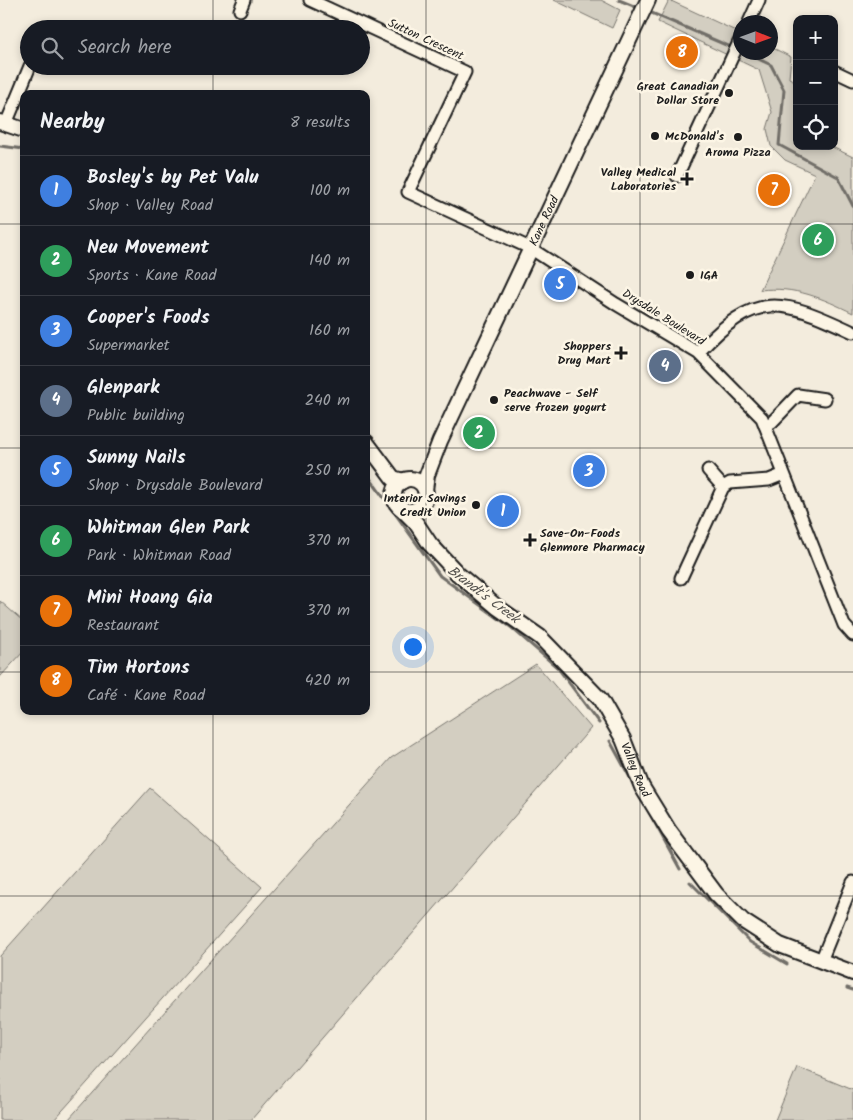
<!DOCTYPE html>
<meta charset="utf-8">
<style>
:root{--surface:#171b24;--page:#20242c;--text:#f1f3f6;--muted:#9ea1a6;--line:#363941;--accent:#0b8043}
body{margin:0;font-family:Kalam,sans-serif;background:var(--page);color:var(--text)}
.controls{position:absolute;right:15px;top:15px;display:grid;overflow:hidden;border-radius:10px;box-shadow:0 2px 8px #0003}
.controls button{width:45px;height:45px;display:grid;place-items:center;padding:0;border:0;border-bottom:1px solid var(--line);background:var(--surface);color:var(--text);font:25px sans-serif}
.compass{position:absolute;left:733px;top:15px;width:45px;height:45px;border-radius:50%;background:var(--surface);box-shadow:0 2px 8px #0003;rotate:91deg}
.you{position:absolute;left:412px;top:646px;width:18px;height:18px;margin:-12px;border:4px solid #fff;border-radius:50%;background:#1a73e8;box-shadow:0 0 0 8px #1a73e833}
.badge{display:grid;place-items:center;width:32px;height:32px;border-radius:50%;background:var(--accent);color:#fff;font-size:16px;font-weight:700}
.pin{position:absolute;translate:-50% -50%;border:2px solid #fff;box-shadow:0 1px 5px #0006}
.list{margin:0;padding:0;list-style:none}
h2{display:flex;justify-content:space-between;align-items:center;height:65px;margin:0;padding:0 20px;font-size:21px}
h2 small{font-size:16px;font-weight:400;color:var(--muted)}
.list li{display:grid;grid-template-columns:32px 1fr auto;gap:15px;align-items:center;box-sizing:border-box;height:70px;padding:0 20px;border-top:1px solid var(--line)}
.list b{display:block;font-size:19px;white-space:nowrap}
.list p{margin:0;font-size:16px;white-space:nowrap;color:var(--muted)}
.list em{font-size:16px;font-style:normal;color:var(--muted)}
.icon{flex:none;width:28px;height:28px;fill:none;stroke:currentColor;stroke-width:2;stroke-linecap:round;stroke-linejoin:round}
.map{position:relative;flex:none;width:853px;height:1120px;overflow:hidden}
.search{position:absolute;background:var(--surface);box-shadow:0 2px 8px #0003;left:20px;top:20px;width:350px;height:55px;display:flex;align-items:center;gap:12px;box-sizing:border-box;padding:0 18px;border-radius:28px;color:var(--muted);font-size:19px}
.panel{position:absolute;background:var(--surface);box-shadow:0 2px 8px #0003;left:20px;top:90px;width:350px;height:625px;border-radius:10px}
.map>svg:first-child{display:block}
</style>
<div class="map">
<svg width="853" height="1120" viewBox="0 0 853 1120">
<rect width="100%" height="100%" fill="#f3ecdd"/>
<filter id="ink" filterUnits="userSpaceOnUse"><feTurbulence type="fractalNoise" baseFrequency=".02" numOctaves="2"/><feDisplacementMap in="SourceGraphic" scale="10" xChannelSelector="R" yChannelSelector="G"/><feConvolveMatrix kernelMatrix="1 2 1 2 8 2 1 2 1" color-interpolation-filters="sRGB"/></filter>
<g filter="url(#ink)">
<path fill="#d3cec1" stroke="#78756e" d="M554 0H601L620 10 612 28Z
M669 0 740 33V52H770L771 47 791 57 789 78 797 82V146H830L853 157V313C822 298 795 286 760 290L815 174 785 160 771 146 767 129 772 112 759 70 658 22Z
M0 601 24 622V651L0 677Z
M536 664 591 728 251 1120H68L391 758Z
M150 788 262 887 54 1120H0V956Z
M797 1067 853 1090V1120H775Z"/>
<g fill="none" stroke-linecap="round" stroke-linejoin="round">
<path stroke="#716e68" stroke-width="3" d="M619 0 641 9
M647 11 733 48
M744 52 771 65 784 90 779 145 838 177 853 206
M0 146 24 149
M366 473 440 576 512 628 558 668 599 723
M610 741 680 869
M690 882 750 942 787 964
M847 988 853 990"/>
<defs>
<path id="minor" d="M310 0 465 72 408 192 530 248 616 304 698 353 762 418 844 625 853 635
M240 10 244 0
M749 22 759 0
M834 71 853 80
M6 124 30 66
M677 176 740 40
M698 353C756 290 780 298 853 332
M765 426 772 422 798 395 825 399
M708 470 723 487
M681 578 723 487 730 483 769 480 784 474
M821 961 853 882"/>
<g id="tertiary">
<path d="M0 122 24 130"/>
<path d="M366 442 393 478 403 481"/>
<circle cx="410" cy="495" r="16"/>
<path id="s1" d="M425 490 427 475 440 441 648 0"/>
<path id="s2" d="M400 507 416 523 430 544 458 574 497 607 540 637 600 699 623 739 642 787 669 831 716 894 743 921 780 945 853 973"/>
</g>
</defs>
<use href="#minor" stroke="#1c1c1c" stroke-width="15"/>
<use href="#tertiary" stroke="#1c1c1c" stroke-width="18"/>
<use href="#minor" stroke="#fcf5e5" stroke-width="11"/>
<use href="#tertiary" stroke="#fcf5e5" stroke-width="14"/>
</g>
</g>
<path fill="none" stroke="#1c1c1c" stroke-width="1" stroke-opacity="0.55" d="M213 0V29M426 0V1120M640 0V1120M213 66V94M0 224H24M366 224H853M0 448H24M366 448H853M0 672H24M366 672H853M213 711V1120M0 896H853"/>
<g fill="#1c1c1c" stroke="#fcf5e5" stroke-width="2">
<circle cx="729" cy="93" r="5"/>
<circle cx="655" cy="136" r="5"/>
<circle cx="738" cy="137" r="5"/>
<path d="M684.5 171.5h5v5h5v5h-5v5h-5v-5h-5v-5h5z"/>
<circle cx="690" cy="275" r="5"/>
<path d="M618.5 345.5h5v5h5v5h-5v5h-5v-5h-5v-5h5z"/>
<circle cx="494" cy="400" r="5"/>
<circle cx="476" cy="505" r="5"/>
<path d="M527.5 532.5h5v5h5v5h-5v5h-5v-5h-5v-5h5z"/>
</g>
<g text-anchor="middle" stroke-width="5" stroke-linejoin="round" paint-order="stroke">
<g font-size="12" fill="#1c1c1c" stroke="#fcf5e5">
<text transform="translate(426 39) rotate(25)" y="4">Sutton Crescent</text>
<text dy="4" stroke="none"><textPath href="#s1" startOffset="295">Kane Road</textPath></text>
<text transform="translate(664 317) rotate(32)" y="4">Drysdale Boulevard</text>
<text dy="4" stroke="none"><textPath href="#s2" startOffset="358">Valley Road</textPath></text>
</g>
<g font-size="12" font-weight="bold" fill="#1c1c1c" stroke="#fcf5e5" text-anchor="end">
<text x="719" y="90">Great Canadian<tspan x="719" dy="14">Dollar Store</tspan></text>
<text x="665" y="140" text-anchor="start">McDonald's</text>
<text x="738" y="156" text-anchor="middle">Aroma Pizza</text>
<text x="676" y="176">Valley Medical<tspan x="676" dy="14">Laboratories</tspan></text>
<text x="700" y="279" text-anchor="start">IGA</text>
<text x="611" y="350">Shoppers<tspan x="611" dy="14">Drug Mart</tspan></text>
<text x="504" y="397" text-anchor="start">Peachwave - Self<tspan x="504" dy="14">serve frozen yogurt</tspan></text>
<text x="466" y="502">Interior Savings<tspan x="466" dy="14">Credit Union</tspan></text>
<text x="540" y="537" text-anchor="start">Save-On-Foods<tspan x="540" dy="14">Glenmore Pharmacy</tspan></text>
</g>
<g font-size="14" font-style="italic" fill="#55534f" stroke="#fcf5e5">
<text transform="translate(484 594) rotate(37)" y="5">Brandt's Creek</text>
</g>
</g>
</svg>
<div class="controls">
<button>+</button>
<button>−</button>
<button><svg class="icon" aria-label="locate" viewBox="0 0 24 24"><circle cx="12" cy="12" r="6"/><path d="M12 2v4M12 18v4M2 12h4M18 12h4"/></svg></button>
</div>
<svg class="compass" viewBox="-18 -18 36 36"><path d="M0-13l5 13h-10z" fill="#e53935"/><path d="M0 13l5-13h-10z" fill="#9ea1a6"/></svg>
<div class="you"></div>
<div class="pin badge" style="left:503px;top:511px;background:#3f7fe0">1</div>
<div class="pin badge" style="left:479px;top:433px;background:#2e9e5b">2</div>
<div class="pin badge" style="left:589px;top:471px;background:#3f7fe0">3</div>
<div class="pin badge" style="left:665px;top:366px;background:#5c6f8a">4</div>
<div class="pin badge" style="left:560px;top:284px;background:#3f7fe0">5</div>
<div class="pin badge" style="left:818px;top:240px;background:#2e9e5b">6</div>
<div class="pin badge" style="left:774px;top:190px;background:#e8710a">7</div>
<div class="pin badge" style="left:682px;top:52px;background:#e8710a">8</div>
<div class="search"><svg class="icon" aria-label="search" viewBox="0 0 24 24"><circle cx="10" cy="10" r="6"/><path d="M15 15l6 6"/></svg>Search here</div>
<section class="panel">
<h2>Nearby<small>8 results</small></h2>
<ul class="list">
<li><span class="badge" style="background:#3f7fe0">1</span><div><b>Bosley's by Pet Valu</b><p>Shop · Valley Road</p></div><em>100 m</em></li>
<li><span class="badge" style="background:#2e9e5b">2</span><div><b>Neu Movement</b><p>Sports · Kane Road</p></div><em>140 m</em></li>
<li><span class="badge" style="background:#3f7fe0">3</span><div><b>Cooper's Foods</b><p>Supermarket</p></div><em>160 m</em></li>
<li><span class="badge" style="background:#5c6f8a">4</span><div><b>Glenpark</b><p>Public building</p></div><em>240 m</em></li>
<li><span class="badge" style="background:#3f7fe0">5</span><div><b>Sunny Nails</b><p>Shop · Drysdale Boulevard</p></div><em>250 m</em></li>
<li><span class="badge" style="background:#2e9e5b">6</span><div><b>Whitman Glen Park</b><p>Park · Whitman Road</p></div><em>370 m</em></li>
<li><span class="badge" style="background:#e8710a">7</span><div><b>Mini Hoang Gia</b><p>Restaurant</p></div><em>370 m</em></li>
<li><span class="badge" style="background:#e8710a">8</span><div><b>Tim Hortons</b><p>Café · Kane Road</p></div><em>420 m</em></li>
</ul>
</section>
</div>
